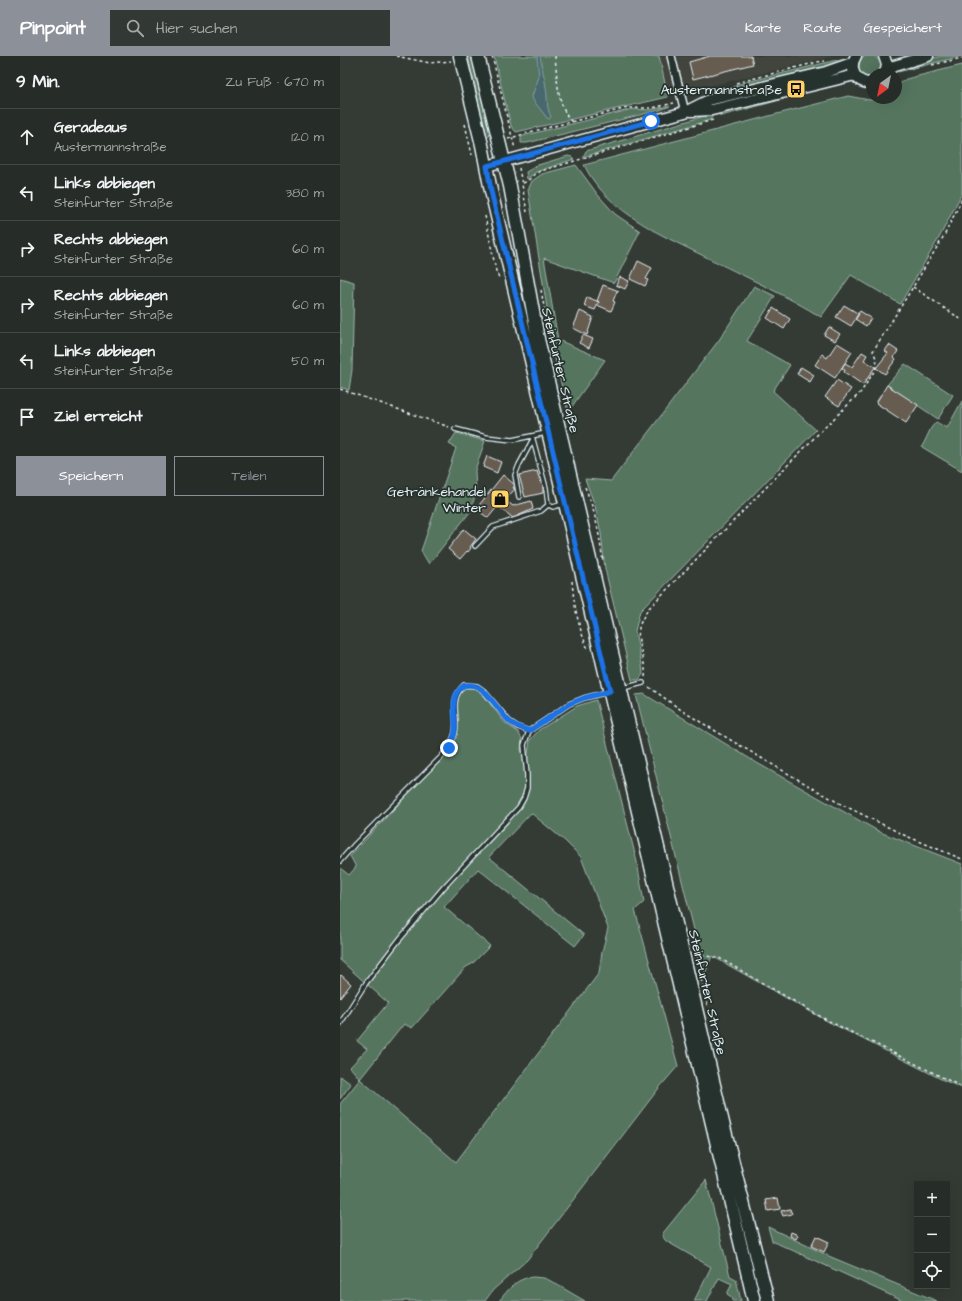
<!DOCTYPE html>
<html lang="de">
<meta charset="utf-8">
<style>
:root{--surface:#262c27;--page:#323833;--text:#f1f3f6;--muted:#a4a7a7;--line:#424844;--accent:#8c9099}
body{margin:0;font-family:"Architects Daughter",sans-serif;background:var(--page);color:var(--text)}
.controls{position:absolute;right:12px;bottom:12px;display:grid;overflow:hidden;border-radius:0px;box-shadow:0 4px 16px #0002}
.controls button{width:36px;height:36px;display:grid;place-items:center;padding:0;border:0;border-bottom:1px solid var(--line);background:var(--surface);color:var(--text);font:20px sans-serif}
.compass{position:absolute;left:526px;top:12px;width:36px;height:36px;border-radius:50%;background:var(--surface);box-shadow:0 4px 16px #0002;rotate:213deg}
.stop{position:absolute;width:12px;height:12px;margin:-9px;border:3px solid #1a73e8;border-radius:50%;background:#fff}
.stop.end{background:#1a73e8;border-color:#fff;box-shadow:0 1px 4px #0008}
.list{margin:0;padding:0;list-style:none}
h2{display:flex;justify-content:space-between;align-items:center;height:52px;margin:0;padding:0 16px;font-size:17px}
h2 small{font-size:13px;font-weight:400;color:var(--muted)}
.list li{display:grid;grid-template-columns:26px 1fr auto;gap:12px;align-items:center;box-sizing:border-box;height:56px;padding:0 16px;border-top:1px solid var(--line)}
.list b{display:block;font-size:15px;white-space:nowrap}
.list p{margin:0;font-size:13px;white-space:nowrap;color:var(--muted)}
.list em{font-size:13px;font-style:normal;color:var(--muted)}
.actions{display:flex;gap:8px;padding:12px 16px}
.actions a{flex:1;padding:9px 0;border:1px solid var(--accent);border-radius:0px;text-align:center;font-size:14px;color:var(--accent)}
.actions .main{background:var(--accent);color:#fff}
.icon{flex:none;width:22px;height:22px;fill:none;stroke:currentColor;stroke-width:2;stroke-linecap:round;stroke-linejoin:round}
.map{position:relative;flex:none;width:622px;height:1245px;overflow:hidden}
header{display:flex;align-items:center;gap:24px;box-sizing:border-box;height:56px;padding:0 20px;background:var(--accent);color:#fff}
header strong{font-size:19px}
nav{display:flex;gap:22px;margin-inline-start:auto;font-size:14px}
.search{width:280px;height:36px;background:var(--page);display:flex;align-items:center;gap:10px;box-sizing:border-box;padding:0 14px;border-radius:0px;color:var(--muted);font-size:15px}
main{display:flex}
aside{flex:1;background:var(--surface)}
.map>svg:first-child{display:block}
</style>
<header>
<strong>Pinpoint</strong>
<div class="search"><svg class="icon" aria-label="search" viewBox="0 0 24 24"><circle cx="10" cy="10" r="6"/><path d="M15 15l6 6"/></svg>Hier suchen</div>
<nav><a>Karte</a><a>Route</a><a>Gespeichert</a></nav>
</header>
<main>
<aside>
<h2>9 Min.<small>Zu Fuß · 670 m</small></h2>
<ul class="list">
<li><svg class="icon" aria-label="ahead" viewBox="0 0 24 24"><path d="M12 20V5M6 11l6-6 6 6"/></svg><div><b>Geradeaus</b><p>Austermannstraße</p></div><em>120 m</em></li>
<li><svg class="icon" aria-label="left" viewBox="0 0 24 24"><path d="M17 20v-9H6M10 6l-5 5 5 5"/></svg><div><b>Links abbiegen</b><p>Steinfurter Straße</p></div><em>380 m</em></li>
<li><svg class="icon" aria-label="right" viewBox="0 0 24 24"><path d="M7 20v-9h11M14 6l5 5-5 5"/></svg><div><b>Rechts abbiegen</b><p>Steinfurter Straße</p></div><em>60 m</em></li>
<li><svg class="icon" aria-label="right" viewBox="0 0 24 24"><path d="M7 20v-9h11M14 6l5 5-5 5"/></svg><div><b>Rechts abbiegen</b><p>Steinfurter Straße</p></div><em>60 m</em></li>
<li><svg class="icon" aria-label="left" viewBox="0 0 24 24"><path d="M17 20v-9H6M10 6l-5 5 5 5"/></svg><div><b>Links abbiegen</b><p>Steinfurter Straße</p></div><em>50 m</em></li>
<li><svg class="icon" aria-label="arrive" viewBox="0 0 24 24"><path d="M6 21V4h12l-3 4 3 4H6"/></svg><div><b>Ziel erreicht</b></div></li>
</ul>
<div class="actions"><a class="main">Speichern</a><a>Teilen</a></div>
</aside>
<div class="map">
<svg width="622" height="1245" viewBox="0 0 622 1245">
<rect width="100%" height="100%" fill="#333b34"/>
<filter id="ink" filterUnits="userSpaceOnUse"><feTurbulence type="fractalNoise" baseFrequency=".025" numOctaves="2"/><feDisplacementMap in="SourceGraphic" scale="8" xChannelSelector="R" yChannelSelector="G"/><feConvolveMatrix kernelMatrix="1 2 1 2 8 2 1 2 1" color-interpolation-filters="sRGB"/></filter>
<g filter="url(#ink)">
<path fill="#42453c" d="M229 0H494L243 61Z"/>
<path fill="#55755e" stroke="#9eb3ab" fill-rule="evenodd" d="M128 0H133L151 79 147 81Z
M154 0H319L328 41 176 76 171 70Z
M524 0H535L541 7V12L538 18H532V21L524 20 519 14V5Z
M601 0H622L558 16V13L576 6Z
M501 3 500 7 380 38 387 35 399 28Z
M622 9V137L599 182 560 248 511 219 481 261C447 240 410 223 374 205 328 182 268 158 244 109L433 59 508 40 530 44 542 42H556V30L566 23Z
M444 42V43L381 60 378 58 412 46Z
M330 50 320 54 187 87H181V81L186 79 285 55 291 53 309 54Z
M371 58 372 61 370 64 243 101 246 95Z
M228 100 232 101 234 103 196 116 187 123 186 116 198 109Z
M236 109 258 139 275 158 300 175 274 227 204 202 218 284 265 304 228 356 206 265 207 252 188 134 192 125 202 118Z
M0 222 14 226 12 314 9 334 0 331Z
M414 230 435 240 407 285 450 309 433 335 476 374 300 555 295 575 302 609 303 618 299 624H292L265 513 261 477 255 450 245 423 271 425 379 284Z
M565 308 613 339 598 363 547 329Z
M622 345V415L582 391 591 372 596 366 607 372Z
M116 377 145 385 135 414 136 437 130 456 89 508 81 495 116 392 109 388Z
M125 632H135L144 640 165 667 178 676 182 683 181 694 187 705 190 684 199 674 237 650 256 644 297 806 304 846 295 854 338 1010 319 1032 187 1204 153 1234 145 1245H0V1048L20 1023 10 1011 27 993 17 985 48 947 0 904V812L9 819 16 811 10 800 111 692 117 676V641ZM191 757 225 785 241 801 268 872 262 896 259 917 116 1106 20 1023 64 968 72 972 126 911 132 908 150 890 104 851 138 813 235 890 244 879 149 801Z
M304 638 417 707 540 776 622 808V1032L603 1024 487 965 372 900 365 918 296 639Z
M0 1020 11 1028 0 1043Z
M366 1124 390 1220 396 1223 401 1245H392L393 1242 387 1238 392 1228 379 1222 367 1245H354L371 1211 326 1185 323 1181V1177Z
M428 1171 491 1201 597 1245H563L432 1185Z
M193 1221 204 1222 209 1224 245 1245H159C169 1233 176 1222 193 1221Z"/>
<path fill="#46676c" stroke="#879ea4" d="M197 0H200C201 11 205 21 206 32 208 42 206 51 211 61L209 63 207 62 193 44 192 40 199 21Z"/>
<path fill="#665c50" stroke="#e8f1f8" d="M370 0H411L413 8 353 23 349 6Z
M298 205 312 212 306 223 308 224 305 230 290 223Z
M280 221 289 225 285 233 276 229Z
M263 229 279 235H277L273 245 275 246 271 255 257 249 259 246 257 245Z
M247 241 259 246 255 254 244 250Z
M504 249 519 258 511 270 496 261Z
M433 252 450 263 444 273 427 262Z
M240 255 253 261 247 279 233 272Z
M520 255 531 262 526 270 515 263Z
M489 271 500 278 495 285 484 279Z
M243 279 253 283 249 292 239 287Z
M497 287 512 296 495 322 475 309 482 298 487 302Z
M549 289 558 295 554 301 556 303 545 318 536 312 548 297 545 295Z
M522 296 527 299 524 304 535 311 523 329 504 316 505 314 502 312 505 307 512 311Z
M461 311 474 319 470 326 457 318Z
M497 324 511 333 499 350 485 341Z
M547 329 578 349 566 367 536 347Z
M147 400 161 406 157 417 143 411Z
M197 415 200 426H203V437L185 441 179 419Z
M163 419 175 429 173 432 175 433 165 444 173 450 191 445 193 453 173 462 158 450 148 462 136 453Z
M124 473 136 483 130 491 131 492 128 496 127 495 120 503 108 493Z
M1 919 11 928 0 942V920Z
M438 1142 440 1153 428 1155 426 1144Z
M450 1153 452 1158 443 1160 441 1155Z
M451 1176 458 1179 456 1183 450 1180Z
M476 1180 489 1186 484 1196 471 1190Z"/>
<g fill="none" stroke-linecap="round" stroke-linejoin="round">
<defs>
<path id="lane" d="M115 373 146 381 172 384 206 377
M179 441 175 419 179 409 193 383
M208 449 213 451 223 448
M135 490 153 471 201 455 208 449 206 432 192 380
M283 632 303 627
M0 805 15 788 101 701C107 694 112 687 115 677 119 658 108 645 124 629L137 630 144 635 169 665 178 671 189 675
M0 968 26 927 59 884 104 831 179 751 184 742 187 732V719L184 689 189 675 229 648 244 642 268 636"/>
<path id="street" d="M331 0 345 56"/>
<path id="secondary" d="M516 0C508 13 516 28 532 27
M544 0 547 9 545 18
M547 15 554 10 588 0
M351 55 372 54 515 19
M147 110 345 56 369 44 486 16 512 7"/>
<path id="primary" d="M120 0 142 89 151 135 414 1245
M138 0 170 130 198 283 383 1067 428 1245"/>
</defs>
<use href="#lane" stroke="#e8f1f8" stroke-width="6"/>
<use href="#street" stroke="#e8f1f8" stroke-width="10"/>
<use href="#secondary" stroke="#e8f1f8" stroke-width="13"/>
<use href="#primary" stroke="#e8f1f8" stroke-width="15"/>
<path stroke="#e8f1f8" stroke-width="1.5" stroke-dasharray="3 3" stroke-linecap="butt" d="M56 0 90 7 111 5
M152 0 175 93
M215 0C217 19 217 52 232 66
M592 9 622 2
M396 27 477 6 485 5
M125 68 132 99
M168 83 190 76 287 52H312L334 47
M179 112 187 156
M183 127C189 125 194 118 201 115L373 64
M145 160 156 215 160 224
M573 231 622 264
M201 234 205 256
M0 333 109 371
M245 431C256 457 259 478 263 506
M232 525C234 549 238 571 248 593
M305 621C306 615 304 609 303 602 297 579 295 572 309 552L476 380 521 336 535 314 537 308 536 302 533 295 573 231 605 178 622 143
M309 631 344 656 399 689 497 746 564 779 622 803
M356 903 365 900 379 902 485 963 622 1031
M361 923 368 952"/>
<use href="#lane" stroke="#26332d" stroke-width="3.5"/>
<use href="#street" stroke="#26332d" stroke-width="7"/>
<use href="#secondary" stroke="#26332d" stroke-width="10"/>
<use href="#primary" stroke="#26332d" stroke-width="12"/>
</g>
</g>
<g fill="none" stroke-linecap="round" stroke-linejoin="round" filter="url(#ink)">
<path stroke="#1a73e8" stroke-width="5" d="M109 692C111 686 115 680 115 674 116 663 112 651 115 641 117 635 122 629 128 629 146 627 157 655 170 666 176 670 182 672 189 675L229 648 244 642 270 635 151 135 147 110 311 65"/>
</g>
<defs>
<symbol id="bus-square" viewBox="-11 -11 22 22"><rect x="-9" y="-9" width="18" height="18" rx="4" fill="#ffd166" stroke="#26332d"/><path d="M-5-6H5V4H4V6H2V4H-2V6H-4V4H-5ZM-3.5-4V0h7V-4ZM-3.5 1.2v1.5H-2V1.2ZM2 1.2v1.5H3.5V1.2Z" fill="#111"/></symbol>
<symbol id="shop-square" viewBox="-11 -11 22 22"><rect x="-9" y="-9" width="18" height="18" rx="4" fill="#ffd166" stroke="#26332d"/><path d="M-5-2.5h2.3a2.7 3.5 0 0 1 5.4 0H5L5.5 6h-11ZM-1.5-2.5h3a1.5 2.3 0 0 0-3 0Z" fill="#111"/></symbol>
</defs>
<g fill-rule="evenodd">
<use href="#bus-square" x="445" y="22" width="22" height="22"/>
<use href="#shop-square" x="149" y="432" width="22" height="22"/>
</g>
<g text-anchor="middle" stroke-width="3.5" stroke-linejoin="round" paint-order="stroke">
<g font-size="14" fill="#e8f1f8" stroke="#26332d" text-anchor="end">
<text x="442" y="38">Austermannstraße</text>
<text x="146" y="440">Getränkehandel<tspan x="146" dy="16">Winter</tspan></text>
</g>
<g font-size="14" fill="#e8f1f8" stroke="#26332d">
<text transform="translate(221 314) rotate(77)" y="5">Steinfurter Straße</text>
<text transform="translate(368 936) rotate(77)" y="5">Steinfurter Straße</text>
</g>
</g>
</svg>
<div class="controls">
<button>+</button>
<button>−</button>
<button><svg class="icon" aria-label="locate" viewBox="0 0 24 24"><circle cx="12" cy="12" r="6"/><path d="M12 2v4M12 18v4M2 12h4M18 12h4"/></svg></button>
</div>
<svg class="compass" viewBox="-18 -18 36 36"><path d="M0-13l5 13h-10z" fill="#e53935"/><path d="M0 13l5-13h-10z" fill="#a4a7a7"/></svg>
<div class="stop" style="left:311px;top:65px"></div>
<div class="stop end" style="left:109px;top:692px"></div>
</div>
</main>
